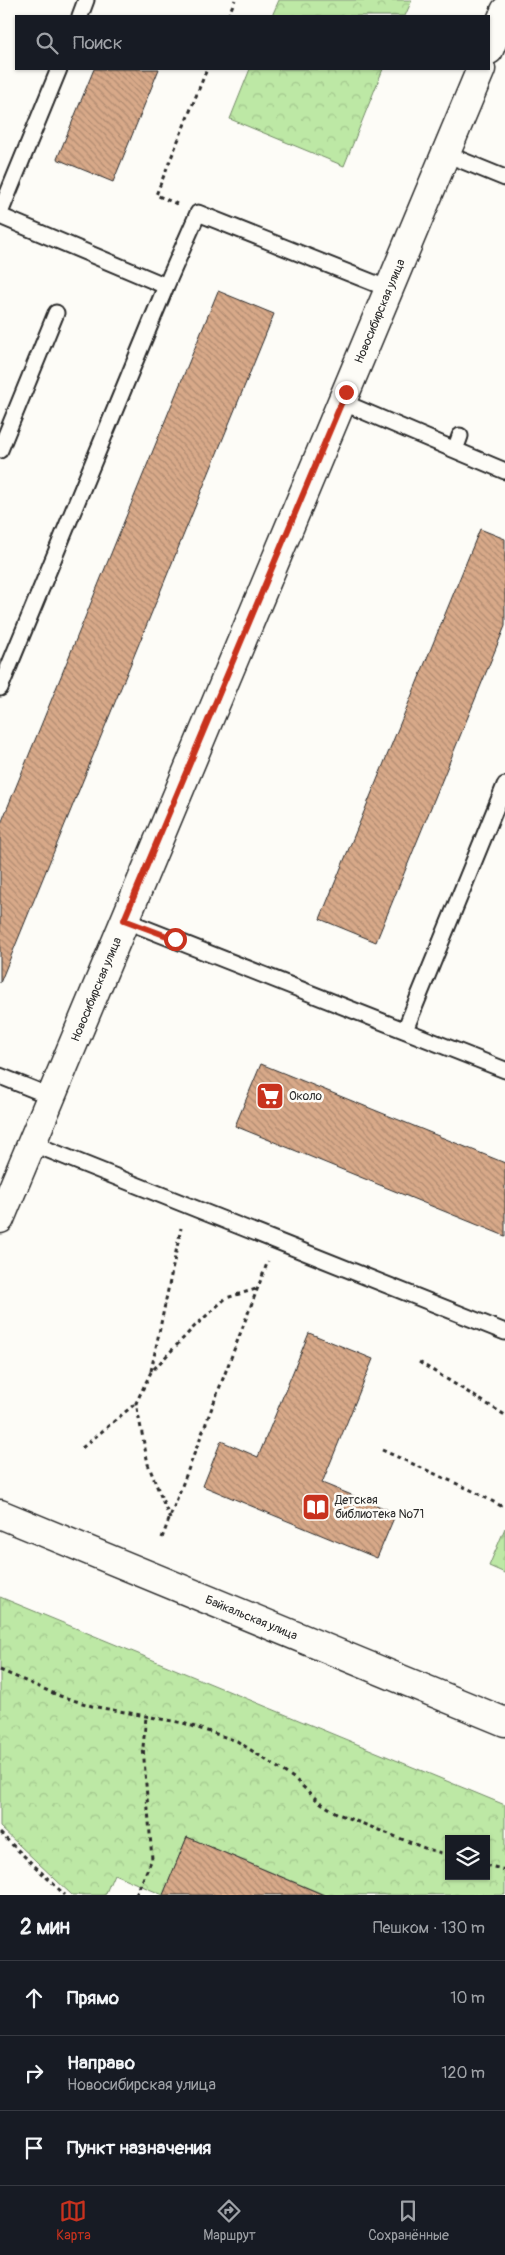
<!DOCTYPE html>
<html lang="ru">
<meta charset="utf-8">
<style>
:root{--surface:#171b24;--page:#242831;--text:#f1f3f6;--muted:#9ea1a6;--line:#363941;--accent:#c8321e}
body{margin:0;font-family:Pangolin,sans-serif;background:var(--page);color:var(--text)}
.controls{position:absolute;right:15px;bottom:15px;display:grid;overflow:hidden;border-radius:0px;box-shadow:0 1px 4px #0004}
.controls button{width:45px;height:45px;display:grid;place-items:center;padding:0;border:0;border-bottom:1px solid var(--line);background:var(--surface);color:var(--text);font:25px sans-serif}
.stop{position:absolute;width:15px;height:15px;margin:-11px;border:4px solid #c8321e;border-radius:50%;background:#fff}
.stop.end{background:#c8321e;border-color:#fff;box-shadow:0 1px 5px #0008}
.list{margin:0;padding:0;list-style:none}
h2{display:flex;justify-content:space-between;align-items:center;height:65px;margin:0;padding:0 20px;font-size:21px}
h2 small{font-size:16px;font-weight:400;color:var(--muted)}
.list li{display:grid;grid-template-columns:32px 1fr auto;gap:15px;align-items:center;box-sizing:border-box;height:75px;padding:0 20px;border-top:1px solid var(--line)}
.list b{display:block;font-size:19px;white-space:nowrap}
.list p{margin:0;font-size:16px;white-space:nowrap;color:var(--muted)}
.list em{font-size:16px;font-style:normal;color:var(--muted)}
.icon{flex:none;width:28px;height:28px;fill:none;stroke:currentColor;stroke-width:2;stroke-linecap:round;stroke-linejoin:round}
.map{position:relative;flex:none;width:505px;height:1895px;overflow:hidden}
.search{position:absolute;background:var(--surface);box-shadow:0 1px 4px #0004;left:15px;right:15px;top:15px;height:55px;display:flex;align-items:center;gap:12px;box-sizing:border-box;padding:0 18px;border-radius:0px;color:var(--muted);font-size:19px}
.sheet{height:290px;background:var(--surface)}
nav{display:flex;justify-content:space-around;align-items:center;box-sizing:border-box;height:70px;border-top:1px solid var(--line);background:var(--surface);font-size:14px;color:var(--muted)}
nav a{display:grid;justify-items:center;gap:2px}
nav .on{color:var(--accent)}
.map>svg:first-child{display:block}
</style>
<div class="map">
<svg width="505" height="1895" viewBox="0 0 505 1895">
<defs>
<pattern id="park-crowns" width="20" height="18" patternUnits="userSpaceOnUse" patternTransform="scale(1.25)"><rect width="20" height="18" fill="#bde8a5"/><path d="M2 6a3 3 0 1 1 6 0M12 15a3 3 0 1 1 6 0" fill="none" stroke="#a3c78e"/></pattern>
<pattern id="building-back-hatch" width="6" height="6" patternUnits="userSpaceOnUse" patternTransform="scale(1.25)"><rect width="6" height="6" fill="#d8a989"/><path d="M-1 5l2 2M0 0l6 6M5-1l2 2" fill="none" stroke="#af8a70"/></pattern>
</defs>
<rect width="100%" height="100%" fill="#fdfcf7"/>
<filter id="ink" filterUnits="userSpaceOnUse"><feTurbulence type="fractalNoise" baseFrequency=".02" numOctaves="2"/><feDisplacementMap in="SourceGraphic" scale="10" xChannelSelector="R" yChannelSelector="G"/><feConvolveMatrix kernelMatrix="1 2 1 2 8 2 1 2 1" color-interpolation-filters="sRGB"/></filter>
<g filter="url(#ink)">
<path fill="url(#park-crowns)" stroke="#748a68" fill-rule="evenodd" d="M279 0H412L405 16H272Z
M250 69H383L344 166 230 119Z
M505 1528V1573L489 1566Z
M0 1597 505 1805V1895H325L187 1837 163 1895 114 1874 105 1895H72L0 1827ZM449 1839H486V1876H449Z"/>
<path fill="url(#building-back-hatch)" stroke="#2b2b2b" d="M94 69H159L113 182 57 159Z
M218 291 274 314 0 983V826Z
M480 529 505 539V626L376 942 320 919Z
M261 1064 505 1163V1236L235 1126Z
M309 1333 373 1359 322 1483 396 1513 377 1558 203 1486 221 1441 258 1457Z
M187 1837 324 1895H163Z"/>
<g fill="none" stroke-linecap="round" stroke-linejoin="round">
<defs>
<path id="service" d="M80 16 86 0
M446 154 505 178
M0 213 59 69
M0 216 166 286 198 213 389 289
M342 402 455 450 460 436
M0 450 56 313
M455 450 505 471
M0 688 166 286
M124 920 505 1070
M405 1030 505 785
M0 1076 50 1096
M31 1143 505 1332"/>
<g id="minor">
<path d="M489 50 505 11"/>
<path id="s1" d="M0 1219 481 69"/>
</g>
<g id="tertiary">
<path id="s2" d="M0 1514 505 1722"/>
</g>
</defs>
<use href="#service" stroke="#2b2b2b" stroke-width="19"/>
<use href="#minor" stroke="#2b2b2b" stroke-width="31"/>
<use href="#tertiary" stroke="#2b2b2b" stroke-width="31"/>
<path stroke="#2b2b2b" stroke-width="3" stroke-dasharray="4 4" stroke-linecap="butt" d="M228 16 235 0
M177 204 156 195 207 69
M419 1362 505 1415
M151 1371 181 1228
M82 1448 136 1403
M382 1450 473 1491 505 1508
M170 1519 148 1464 136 1403 151 1372 194 1327 226 1298 256 1289
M162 1538 268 1261
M0 1670 60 1696 92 1706 183 1723 237 1741 295 1779 318 1801 338 1814 427 1849 449 1855
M0 1833 65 1895
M486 1865 505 1870
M136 1895 152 1859 143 1747 146 1717"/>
<use href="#service" stroke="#fdfcf7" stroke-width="15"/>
<use href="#minor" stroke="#fdfcf7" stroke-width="28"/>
<use href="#tertiary" stroke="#fdfcf7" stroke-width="28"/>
</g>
</g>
<g fill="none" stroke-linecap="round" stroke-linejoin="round" filter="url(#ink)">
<path stroke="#c8321e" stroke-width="6" d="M175 939 124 920 346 392"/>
</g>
<defs>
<symbol id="supermarket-square" viewBox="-11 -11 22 22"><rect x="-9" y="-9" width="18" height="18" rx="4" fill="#c8321e" stroke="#fdfcf7"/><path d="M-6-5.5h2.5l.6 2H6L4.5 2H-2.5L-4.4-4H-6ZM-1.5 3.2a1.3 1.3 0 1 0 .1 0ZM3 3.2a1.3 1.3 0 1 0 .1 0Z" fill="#fff"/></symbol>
<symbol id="library-square" viewBox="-11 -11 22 22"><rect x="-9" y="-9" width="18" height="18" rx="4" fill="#c8321e" stroke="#fdfcf7"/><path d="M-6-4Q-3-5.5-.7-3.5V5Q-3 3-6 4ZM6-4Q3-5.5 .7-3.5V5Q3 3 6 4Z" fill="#fff"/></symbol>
</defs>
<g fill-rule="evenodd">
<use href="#supermarket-square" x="254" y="1080" width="32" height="32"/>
<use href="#library-square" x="300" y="1491" width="32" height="32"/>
</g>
<g text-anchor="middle" stroke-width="5" stroke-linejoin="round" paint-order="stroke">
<g font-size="12" fill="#2b2b2b" stroke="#fdfcf7">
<text dy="4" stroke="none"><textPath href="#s1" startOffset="984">Новосибирская улица</textPath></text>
<text dy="4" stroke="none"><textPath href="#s1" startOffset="249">Новосибирская улица</textPath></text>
<text dy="4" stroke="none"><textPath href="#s2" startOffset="272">Байкальская улица</textPath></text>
</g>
<g font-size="12" fill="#2b2b2b" stroke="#fdfcf7" text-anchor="start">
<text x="289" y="1100">Около</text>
<text x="335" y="1504">Детская<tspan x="335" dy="14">библиотека №71</tspan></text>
</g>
</g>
</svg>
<div class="controls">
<button><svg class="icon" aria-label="layers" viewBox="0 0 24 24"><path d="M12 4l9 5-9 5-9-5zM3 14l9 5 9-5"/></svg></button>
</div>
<div class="stop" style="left:175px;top:939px"></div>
<div class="stop end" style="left:346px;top:392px"></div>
<div class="search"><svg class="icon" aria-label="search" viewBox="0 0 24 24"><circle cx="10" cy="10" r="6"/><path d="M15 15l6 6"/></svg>Поиск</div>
</div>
<section class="sheet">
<h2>2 мин<small>Пешком · 130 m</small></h2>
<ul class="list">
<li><svg class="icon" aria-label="ahead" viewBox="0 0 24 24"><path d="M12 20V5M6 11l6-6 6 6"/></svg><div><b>Прямо</b></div><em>10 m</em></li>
<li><svg class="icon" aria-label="right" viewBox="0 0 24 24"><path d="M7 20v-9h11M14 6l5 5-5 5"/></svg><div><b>Направо</b><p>Новосибирская улица</p></div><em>120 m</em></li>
<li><svg class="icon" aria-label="arrive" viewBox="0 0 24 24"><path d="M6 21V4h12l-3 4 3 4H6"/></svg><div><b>Пункт назначения</b></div></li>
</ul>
</section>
<nav>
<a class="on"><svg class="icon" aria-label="map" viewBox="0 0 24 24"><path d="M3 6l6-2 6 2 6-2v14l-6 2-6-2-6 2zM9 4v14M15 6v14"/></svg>Карта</a>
<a><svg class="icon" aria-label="directions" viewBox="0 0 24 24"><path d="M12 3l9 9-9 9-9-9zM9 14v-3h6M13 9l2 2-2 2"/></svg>Маршрут</a>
<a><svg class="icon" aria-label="saved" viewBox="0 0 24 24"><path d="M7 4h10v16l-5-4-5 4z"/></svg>Сохранённые</a>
</nav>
